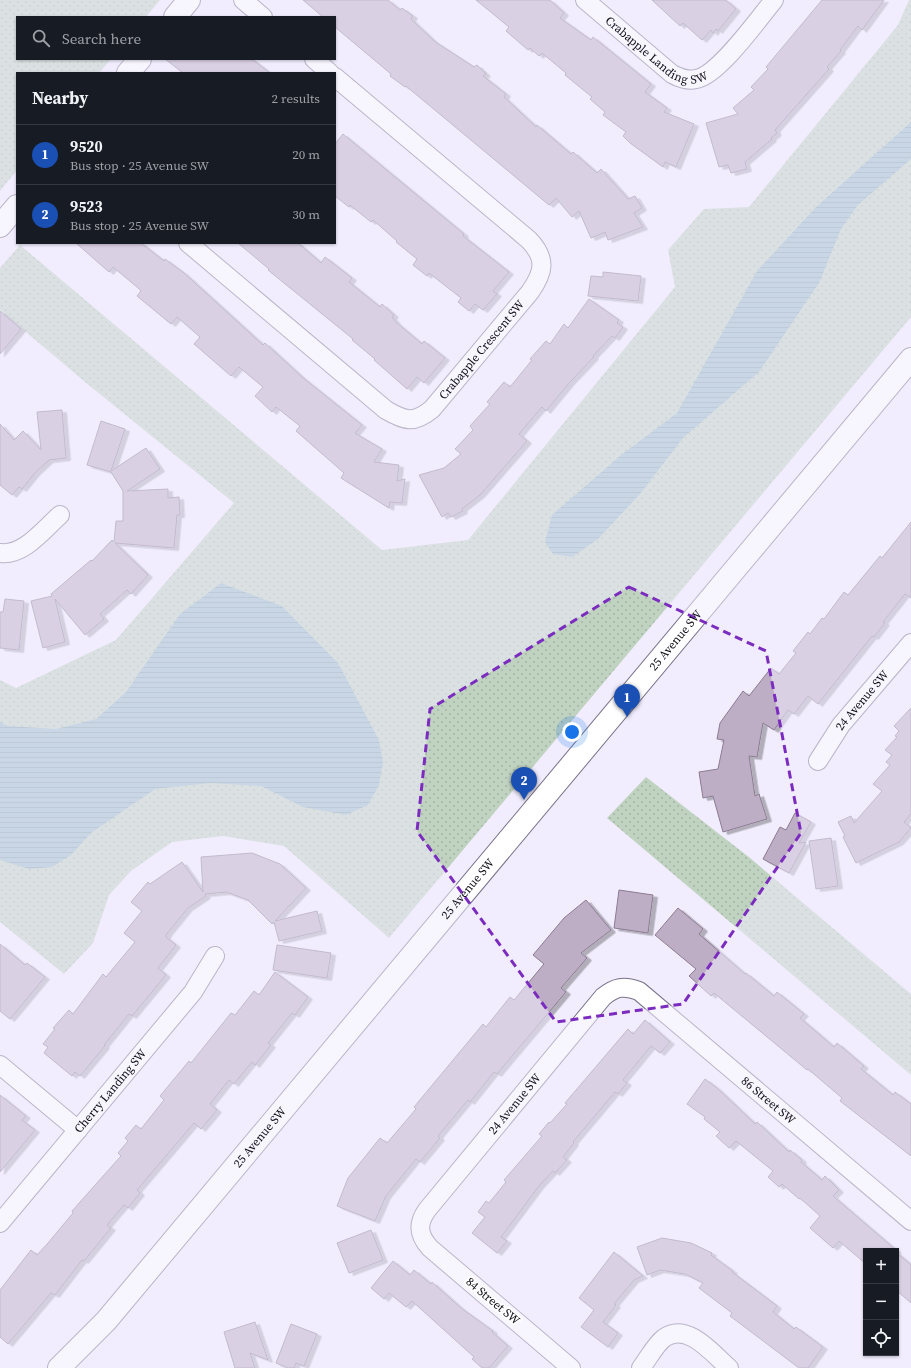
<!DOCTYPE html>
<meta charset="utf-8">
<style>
:root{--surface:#171b24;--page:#242831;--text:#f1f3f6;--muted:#9ea1a6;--line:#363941;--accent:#7b6c07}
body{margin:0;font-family:"Source Serif 4",serif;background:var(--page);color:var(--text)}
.controls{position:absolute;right:12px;bottom:12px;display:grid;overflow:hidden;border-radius:0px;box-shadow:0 1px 3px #0004}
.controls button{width:36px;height:36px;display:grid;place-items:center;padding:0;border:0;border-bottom:1px solid var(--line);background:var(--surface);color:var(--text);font:20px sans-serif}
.you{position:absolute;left:572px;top:732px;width:14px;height:14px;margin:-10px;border:3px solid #fff;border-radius:50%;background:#1a73e8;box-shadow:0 0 0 6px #1a73e833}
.badge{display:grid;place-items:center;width:26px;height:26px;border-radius:50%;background:var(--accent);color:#fff;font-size:13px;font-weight:700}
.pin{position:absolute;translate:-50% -33px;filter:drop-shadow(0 1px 2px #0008)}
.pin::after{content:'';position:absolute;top:21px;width:14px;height:12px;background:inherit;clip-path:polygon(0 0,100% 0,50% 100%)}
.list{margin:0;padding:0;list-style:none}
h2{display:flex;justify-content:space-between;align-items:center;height:52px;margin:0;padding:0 16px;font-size:17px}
h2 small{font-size:13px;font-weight:400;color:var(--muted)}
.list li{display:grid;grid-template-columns:26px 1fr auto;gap:12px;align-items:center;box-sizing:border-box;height:60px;padding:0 16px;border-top:1px solid var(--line)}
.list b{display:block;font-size:15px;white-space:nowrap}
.list p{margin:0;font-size:13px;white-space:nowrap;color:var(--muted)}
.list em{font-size:13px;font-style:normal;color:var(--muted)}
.icon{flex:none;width:22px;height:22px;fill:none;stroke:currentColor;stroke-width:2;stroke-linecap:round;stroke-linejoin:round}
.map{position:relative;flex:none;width:911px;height:1368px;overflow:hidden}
.search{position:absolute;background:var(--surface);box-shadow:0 1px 3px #0004;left:16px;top:16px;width:320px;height:44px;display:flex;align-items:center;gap:10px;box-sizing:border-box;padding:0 14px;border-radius:0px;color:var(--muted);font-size:15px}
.panel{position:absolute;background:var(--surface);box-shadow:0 1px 3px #0004;left:16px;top:72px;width:320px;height:172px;border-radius:0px}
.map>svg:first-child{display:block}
</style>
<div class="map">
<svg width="911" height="1368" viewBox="0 0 911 1368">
<defs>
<pattern id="park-dots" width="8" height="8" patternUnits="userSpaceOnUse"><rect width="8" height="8" fill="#c0d3c1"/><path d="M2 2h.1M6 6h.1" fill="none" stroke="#a4b4a5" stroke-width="1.8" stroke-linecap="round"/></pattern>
<pattern id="water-rules" width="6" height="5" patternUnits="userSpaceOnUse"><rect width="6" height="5" fill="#98bac8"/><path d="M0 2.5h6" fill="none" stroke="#829fab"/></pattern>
<filter id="shadow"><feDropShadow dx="4.5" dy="2.5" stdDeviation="0" flood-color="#0004"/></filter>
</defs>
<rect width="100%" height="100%" fill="#f1edfe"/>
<path fill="url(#park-dots)" d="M0 0H160L146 17H17V59H111L99 73H17V170L0 191Z
M909 0H911V317L389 938 284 846 223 836 172 842 131 871 109 895 93 943 64 974 0 922V680L16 688 116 640 234 503 85 382 0 310V268L20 245 382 550 468 540 675 287 668 250 704 209 749 207 898 25Z
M646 777 750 858 911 994V1075L607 818Z"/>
<path fill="url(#water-rules)" d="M911 122V159L858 205 841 229 819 283 759 372 683 438 640 494 598 539 572 557 553 554 545 542 552 515 621 455 677 413 757 271 815 208Z
M221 583 282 606 338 663 379 740 383 762 379 785 368 805 346 815 303 807 261 786 210 783 155 789 91 833 71 855 52 867 29 869 0 860V722L8 726 56 729 96 719 126 692 180 614Z"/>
<path fill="#beaec5" stroke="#8b7c92" filter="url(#shadow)" d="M303 0H388L400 10 402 8 413 16 411 19 434 41 474 67 477 65 486 74 483 76 506 94 504 97 536 127 537 125 571 154 573 152 597 173 601 169 628 199 635 196 642 208 634 213 643 227 608 240 605 232 591 238 579 211 572 217 556 198 549 205 406 86 405 87 390 76 391 74 335 27V17H323Z
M476 0H550L564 13 560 18 591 40 593 37 651 84 645 92 667 108 664 112 694 124 676 167 665 162 663 167 630 143 623 136 626 132 603 115 605 112 590 99 592 97 565 75 566 73 542 53 539 56 530 48 528 50 506 31 509 27Z
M652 0H726L736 9 718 31 716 29 713 33 711 30 702 40 683 23 680 26Z
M822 0H884L862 30 858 26 840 50 841 51 827 67 829 69 775 130 777 133 771 138 772 139 745 162 747 169 731 173 728 165 719 167 706 123 738 114 733 108 754 90 751 87 768 69 766 67Z
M165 59H252L270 73H183Z
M343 134 464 234 463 236 509 272 493 291 497 294 483 310 475 304 469 311 458 302 461 298 429 273 427 276 413 265 417 259 396 242 397 241 373 220 371 222 350 205 349 207 335 196V144Z
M76 243H141L164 261 165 259 184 273 263 345 265 343 302 377 362 425 355 433 382 449 374 462 399 465 397 481 405 479 402 503 390 502 389 508 341 478 344 473 296 431 300 426 276 407 272 412 255 396 263 387 239 367 231 376 194 344 200 337 177 317 171 324 137 296 141 291 137 287 113 267 109 272Z
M238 243H298L321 263 325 257 352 278 349 282 380 307 382 304 394 315 392 317 397 323 422 344 424 341 445 358 424 383 417 377 407 389 374 360 375 359 352 340 353 339 268 270 269 269Z
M603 272 641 276 638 301 588 296 591 276 603 277Z
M589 299 619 320 617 323 623 327 615 338 612 336 593 356 594 357 570 382 546 411 542 407 519 434 527 441 480 495 462 509 463 511 451 517 448 513 442 517 419 475 444 468 461 454 455 449 473 430 470 426 490 404 487 402 504 382 510 387 532 360 530 359 546 341 550 344 564 324 568 328Z
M0 311 21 329 0 354Z
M62 410 66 458 49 460 35 473 22 489 19 487 12 495 0 485V424L14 440 23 431 41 450 37 412Z
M101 421 125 429 111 471 146 448 160 469 127 491 168 489V498L179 497 180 515H177L174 548 115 543 148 575 131 594 127 590 100 614 104 619 85 635 55 599 65 642 43 648 31 601 52 596 51 594 91 560 92 561 112 540 114 542 116 521H123V491L111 472 87 465Z
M911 522V598L905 594 883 622 885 623 874 637 872 636 818 704 808 696 794 714 788 710 774 730 763 723 757 757 749 756 755 796 759 794 767 819 723 832 713 796 703 798 699 772 718 769 724 740 717 739 720 723 743 691 749 696 771 668 779 674 796 653 793 651 808 632 810 634 822 618 824 619 844 592 848 595 880 556 882 558Z
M5 599 24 601 19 650 0 648V612H3Z
M911 708V814L904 822 911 828 899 842 856 863 843 837 845 836 838 822 851 816 854 823 882 791 873 784 890 765 886 762 892 755 885 750 897 737 895 736 899 731 894 726Z
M795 813 811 822 799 843 806 842 789 873 763 859 780 827 786 830Z
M831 838 838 886 816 889 809 841Z
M252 853 280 864 306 888 275 921 317 911 322 931 279 941 274 922 272 924 248 900 226 892 205 894 206 896 188 908 166 935V937L176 945 158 968 166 975 132 1016 129 1014 104 1045 105 1046 80 1076 75 1072 72 1076 44 1053 48 1047 43 1044 55 1029 53 1028 69 1010 73 1014 103 974 106 977 135 942 124 933 142 911 131 902 148 882 150 884 182 862 203 892 201 857Z
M619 890 653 895 648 933 614 928Z
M586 900 611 930 581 953 587 958 561 988 566 992 497 1074 494 1072 470 1102 468 1100 438 1136 440 1138 420 1162 416 1159 386 1196 375 1221 337 1206 348 1178 380 1138 387 1143 416 1109 414 1107 483 1024 486 1027 510 997 514 1000 544 964 533 955 564 918Z
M678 908 703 929 699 934 745 974 746 973 774 996 777 992 804 1014 800 1018 834 1047 837 1043 864 1066 861 1069 893 1095 895 1092 911 1104V1156L840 1101 842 1098 808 1069 807 1070 714 993 711 996 689 976 696 969 655 935Z
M0 944 25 965 27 963 45 977 10 1019 0 1011Z
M277 945 331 953 327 978 273 970Z
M275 972 308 997 295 1015 292 1013 268 1043 271 1045 255 1065 252 1062 234 1084 229 1080 210 1104 217 1110 201 1129 194 1123 137 1190 140 1193 128 1208 124 1205 107 1225 111 1228 84 1261 82 1260 55 1295 51 1293 8 1344 0 1337V1290L31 1250 37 1255 48 1243 73 1213 72 1211 121 1156 118 1153 128 1141 125 1138 136 1125 141 1129 164 1100 160 1096 189 1061 191 1063 231 1013 235 1015 254 991 259 995Z
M645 1020 670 1042 660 1053 651 1046 623 1080 627 1083 618 1094 615 1092 573 1142 574 1143 563 1157 567 1160 555 1173 553 1171 539 1186 501 1237 507 1241 497 1253 472 1233 485 1217 478 1212 486 1201 489 1203 506 1182 504 1180 542 1136 539 1134 549 1122 550 1123 567 1104 565 1103 628 1029 633 1034Z
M705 1079 717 1088 755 1124 757 1122 789 1152 790 1150 802 1160 801 1162 822 1180 825 1176 839 1190 833 1196 897 1251H866V1264L839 1241 833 1248 810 1228 820 1216 800 1198 799 1199 782 1184 779 1187 768 1177 773 1171 736 1141 729 1148 716 1136 720 1132 704 1119 705 1117 687 1104Z
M0 1095 26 1116 22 1120 35 1130 0 1172Z
M371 1230 383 1260 349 1273 337 1243Z
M662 1238 691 1243 712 1253 711 1255 733 1271 732 1272 777 1306 773 1312 794 1329 796 1327 823 1347 808 1368H799L730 1316 732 1313 699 1288 703 1283 685 1274 660 1270 647 1275 637 1247Z
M614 1252 643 1276 634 1280 614 1304 616 1305 603 1322 618 1333 608 1347 581 1327 594 1310 579 1298Z
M896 1252 911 1265V1303L896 1290Z
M393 1261 410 1275 414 1270 431 1284 432 1282 461 1308 493 1331 492 1332 508 1346 489 1368H482L472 1359 474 1357 412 1301 406 1307 389 1293 384 1299 371 1288Z
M255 1322 268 1360 250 1353 255 1368H235L224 1332Z
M291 1324 317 1334 304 1366 296 1363 294 1368H288L276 1363Z"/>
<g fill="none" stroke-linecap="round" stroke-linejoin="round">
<defs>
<g id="street">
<path d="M243 0 263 17"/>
<path id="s1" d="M585 0 672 74C680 78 687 81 696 79 718 76 759 18 774 0"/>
<path d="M314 59 330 73"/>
<path id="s2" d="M188 243 386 410C405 421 414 424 432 409L530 292C544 272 547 259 529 240L335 77"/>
<path d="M0 553C24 556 44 529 60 515"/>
<path id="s3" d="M818 761 841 725 911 643"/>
<path d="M0 1065 78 1130"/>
<path id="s4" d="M0 1223 193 992 215 956"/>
<path id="s5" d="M571 1368 430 1248C418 1235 417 1224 427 1210L603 997C615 987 624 985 639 991L911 1221"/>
<path d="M641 1368C648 1359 655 1345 664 1338 687 1321 713 1354 729 1368"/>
</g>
<g id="secondary">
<path d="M175 17 189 0"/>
<path d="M128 73 140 59"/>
<path d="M0 226 17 206"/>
<path id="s6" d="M59 1368 106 1321 911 359"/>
</g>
</defs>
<use href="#street" stroke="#78728a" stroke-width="20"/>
<use href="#secondary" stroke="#78728a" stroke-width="24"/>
<use href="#street" stroke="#fff" stroke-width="18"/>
<use href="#secondary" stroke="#fff" stroke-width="22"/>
</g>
<path d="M0 0H911V1368H0ZM629 587 766 651 801 833 683 1004 556 1022 417 831 430 709Z" fill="#f1edfe" fill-opacity=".55" fill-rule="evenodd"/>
<path fill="none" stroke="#7b2cbf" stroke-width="3" stroke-dasharray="8 5" stroke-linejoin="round" d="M629 587 766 651 801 833 683 1004 556 1022 417 831 430 709Z"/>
<g text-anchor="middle" stroke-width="4" stroke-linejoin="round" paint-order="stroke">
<g font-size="12" fill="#100d16" stroke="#fdfdfd">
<text dy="4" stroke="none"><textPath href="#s1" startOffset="90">Crabapple Landing SW</textPath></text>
<text dy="4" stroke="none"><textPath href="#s2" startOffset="387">Crabapple Crescent SW</textPath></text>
<text dy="4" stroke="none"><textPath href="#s6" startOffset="954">25 Avenue SW</textPath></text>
<text dy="4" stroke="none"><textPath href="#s3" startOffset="75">24 Avenue SW</textPath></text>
<text dy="4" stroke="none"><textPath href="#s6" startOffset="630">25 Avenue SW</textPath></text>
<text dy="4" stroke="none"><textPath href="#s4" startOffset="172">Cherry Landing SW</textPath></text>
<text dy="4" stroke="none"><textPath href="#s5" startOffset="712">86 Street SW</textPath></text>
<text dy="4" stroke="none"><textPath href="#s5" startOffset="365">24 Avenue SW</textPath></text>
<text dy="4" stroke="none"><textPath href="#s6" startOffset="306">25 Avenue SW</textPath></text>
<text transform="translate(493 1301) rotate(40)" y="4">84 Street SW</text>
</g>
</g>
</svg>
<div class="controls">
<button>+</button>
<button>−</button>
<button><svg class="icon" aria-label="locate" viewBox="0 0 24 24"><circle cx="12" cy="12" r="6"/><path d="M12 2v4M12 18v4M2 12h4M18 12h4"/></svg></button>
</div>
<div class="you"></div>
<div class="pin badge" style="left:627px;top:717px;background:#1a4fb4">1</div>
<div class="pin badge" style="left:524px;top:800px;background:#1a4fb4">2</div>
<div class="search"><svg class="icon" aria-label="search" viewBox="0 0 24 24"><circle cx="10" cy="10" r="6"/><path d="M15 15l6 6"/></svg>Search here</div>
<section class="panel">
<h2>Nearby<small>2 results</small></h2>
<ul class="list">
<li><span class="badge" style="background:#1a4fb4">1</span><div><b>9520</b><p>Bus stop · 25 Avenue SW</p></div><em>20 m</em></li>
<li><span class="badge" style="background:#1a4fb4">2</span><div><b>9523</b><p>Bus stop · 25 Avenue SW</p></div><em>30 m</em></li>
</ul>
</section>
</div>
